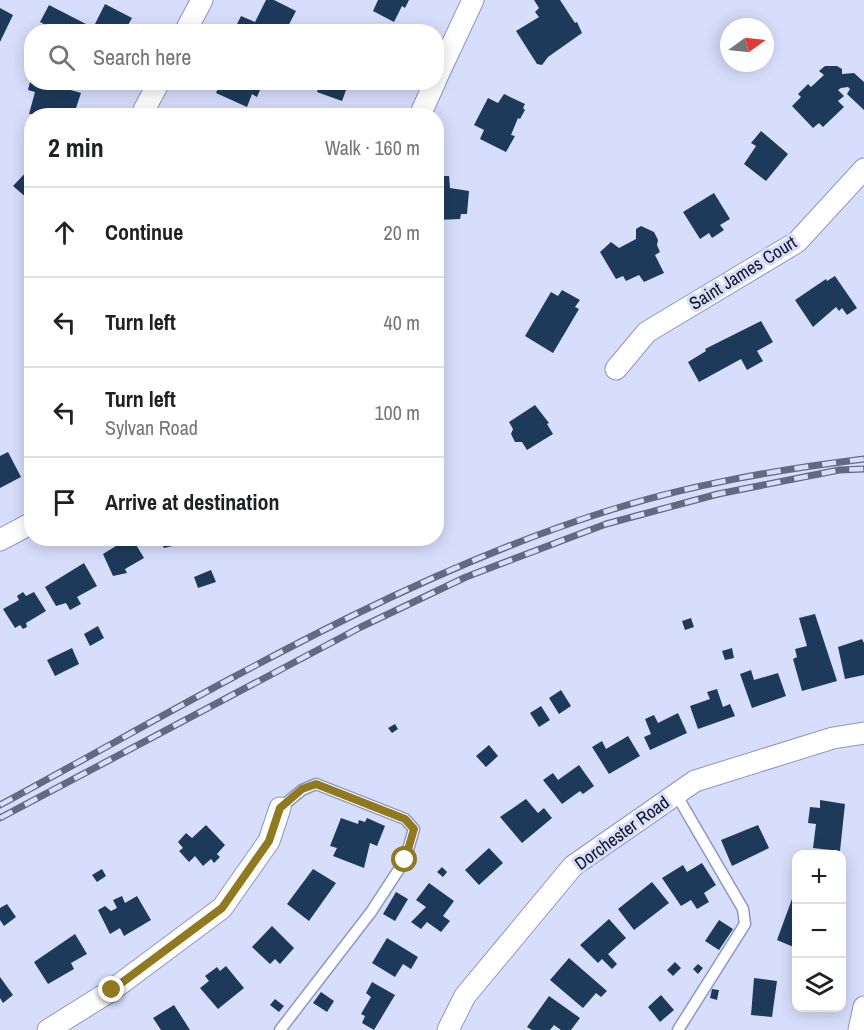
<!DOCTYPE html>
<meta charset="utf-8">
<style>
:root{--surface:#fff;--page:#f2f2f2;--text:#202124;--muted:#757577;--line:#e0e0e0}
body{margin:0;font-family:"Archivo Narrow",sans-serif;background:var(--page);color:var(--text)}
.controls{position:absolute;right:18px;bottom:18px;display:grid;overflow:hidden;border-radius:12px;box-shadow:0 3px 15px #0003}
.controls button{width:54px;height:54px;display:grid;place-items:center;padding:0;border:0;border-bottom:2px solid var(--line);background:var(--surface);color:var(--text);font:30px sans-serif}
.compass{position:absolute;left:720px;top:18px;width:54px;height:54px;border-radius:50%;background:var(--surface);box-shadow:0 3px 15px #0003;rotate:75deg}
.stop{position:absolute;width:18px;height:18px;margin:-14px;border:4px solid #90791f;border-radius:50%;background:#fff}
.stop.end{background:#90791f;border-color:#fff;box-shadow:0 2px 6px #0008}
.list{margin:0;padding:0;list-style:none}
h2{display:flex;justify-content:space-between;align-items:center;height:78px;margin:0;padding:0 24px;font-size:26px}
h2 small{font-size:20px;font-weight:400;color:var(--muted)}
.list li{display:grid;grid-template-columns:39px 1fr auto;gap:18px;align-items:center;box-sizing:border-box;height:90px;padding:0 24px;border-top:2px solid var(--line)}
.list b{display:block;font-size:22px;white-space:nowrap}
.list p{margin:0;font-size:20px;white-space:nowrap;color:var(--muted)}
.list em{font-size:20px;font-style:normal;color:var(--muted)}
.icon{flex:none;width:33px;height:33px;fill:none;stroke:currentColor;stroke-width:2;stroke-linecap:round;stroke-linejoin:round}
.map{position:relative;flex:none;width:864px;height:1030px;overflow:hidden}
.search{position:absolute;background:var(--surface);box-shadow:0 3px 15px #0003;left:24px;top:24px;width:420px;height:66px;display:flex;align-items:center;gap:15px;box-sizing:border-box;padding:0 21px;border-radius:24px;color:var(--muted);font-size:22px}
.panel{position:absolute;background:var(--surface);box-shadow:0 3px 15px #0003;left:24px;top:108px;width:420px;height:438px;border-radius:24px}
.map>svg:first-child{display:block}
</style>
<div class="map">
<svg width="864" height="1030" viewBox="0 0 864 1030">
<rect width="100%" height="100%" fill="#d7defc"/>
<path fill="#1e3a5b" d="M266 0H274L296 11 285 32 234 30 241 16 255 22Z
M378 0H409L405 8 402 6 394 22 373 11Z
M534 0H560L575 23 577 22 582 33 548 57 542 65 537 64 516 31 539 17 535 12 539 8Z
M105 4 132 18 124 32H58L40 22 49 5 86 24 85 26 92 30Z
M0 8 13 15 0 42Z
M825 66H837L842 69V74L854 73 864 82V110L847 94 850 89 848 87 841 88 838 90 844 96 838 101 844 107 823 127 819 123 813 128 792 106 801 97 798 94 808 84 811 87 824 75 819 71Z
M31 78 32 82H43L81 93 75 111 63 108 61 116 29 114 35 92 28 90Z
M221 82H258L262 85 257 97 252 94 247 107 216 93Z
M320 82H349L342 101 317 92Z
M504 94 525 104 523 108 525 110 520 119 518 118 511 135 515 136 506 152 480 139 484 130 474 125 488 98 498 103Z
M761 131 788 154 766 181 744 164 756 146 751 143Z
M32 166V195L28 199 13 186Z
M436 176H449L450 188 469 191 467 214H461L460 219 436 220Z
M714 193 730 219 720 225 724 230 712 238 709 233 700 239 683 212Z
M641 226 654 232 658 240 657 245 660 252 655 255 664 273 644 282 639 275 626 281 623 276 616 279 600 252 611 242 619 248 636 239V229Z
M835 276 857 308 847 315 842 308 839 311 836 307 813 327 795 300 826 279 827 281Z
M562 290 580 300 575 307 579 309 553 353 525 336 551 292 558 296Z
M761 321 773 342 757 351 763 361 747 370 741 359 699 382 688 362 706 351 705 349Z
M535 405 549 423 547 424 553 434 527 450 522 442H515L511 434 513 429 509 422Z
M8 452 21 477 0 488V456Z
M129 538H132L144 558 125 569 127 573 113 576 103 554Z
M159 538H180L175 541 177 545 164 548Z
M84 563 97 586 77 597 81 604 70 610 66 603 56 606 45 587Z
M211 570 216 582 198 588 194 577Z
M23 592 26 596 34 592 46 611 26 623 27 627 23 629 20 625 15 628 3 609 19 600 17 596Z
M815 614 837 681 802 691 793 659 797 657 795 649 807 646 799 618Z
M691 618 694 627 685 630 682 621Z
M98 626 104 638 90 646 84 634Z
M862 639 864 643V675L845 679 838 647Z
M72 648 79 664 55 676 47 660Z
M732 648 734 658 725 660 722 651Z
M751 670 754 680 778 673 786 696 752 708 740 674Z
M717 689 723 707 730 704 735 716 698 729 690 706 710 699 707 692Z
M561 690 571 706 559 714 549 698Z
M541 706 550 720 539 727 530 713Z
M678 713 687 733 650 750 644 737 651 734 645 719 654 715 658 723Z
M395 724 398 729 392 733 388 728Z
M628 736 640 756 609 774 592 747 602 741 606 749Z
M489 745 498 756 486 767 476 756Z
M579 765 594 786 583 794 580 791 562 804 543 780 553 773 558 780Z
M526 799 538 813 544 808 552 818 522 843 500 817Z
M820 800 845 804 840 851 813 848 816 824 808 823 810 807 820 808Z
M341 818 358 824 359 820 365 822 367 818 385 826 377 846 370 843 364 868 333 856 337 848 330 846Z
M206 825 225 845 217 854 220 857 214 863 211 859 203 866 195 856 189 862 179 851 183 848 178 842 186 833 192 838Z
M758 825 769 848 732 866 721 840Z
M489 848 503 863 479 885 465 870Z
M702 863 716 885 704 893 709 902 697 909 691 900 681 906 662 878 683 865 687 872Z
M442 867 447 872 443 877 437 872Z
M102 869 106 876 97 882 92 875Z
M313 869 336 883 309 921 287 904Z
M652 882 669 903 634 930 618 909Z
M429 883 454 901 443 916 450 921 441 932 427 922 421 929 411 922 426 907 416 900Z
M796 888V948L777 940Z
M396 892 408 899 395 921 383 914Z
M122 896 125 903 137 896 151 920 124 936 120 928 110 934 98 910 105 906 111 911 117 908 113 900Z
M7 904 16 917 4 926 0 920V908Z
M609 919 626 938 608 954 617 964 612 969 602 959 598 963 580 945Z
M719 920 733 929 719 950 705 941Z
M272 926 294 948 280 964 275 959 270 964 252 947Z
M75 934 87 954 71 963 74 969 48 984 34 962Z
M387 938 418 957 411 969 403 964 395 977 372 963Z
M569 958 607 991 601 997 596 993 583 1008 550 980Z
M675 962 681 968 673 976 667 970Z
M698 964 703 968 698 974 693 969Z
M226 966 244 988 218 1009 200 988 209 981 205 976 217 967 220 971Z
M0 977 13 995 3 1003 0 998Z
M754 978 777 981 772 1017 751 1015Z
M372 982 395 995 374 1030 362 1023 365 1016 361 1014 371 997 366 993Z
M712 989 719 990 717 1000 710 998Z
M321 992 334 1001 327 1012 313 1003Z
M661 995 674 1010 660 1022 648 1007Z
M549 996 580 1018 571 1030H561L554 1025 550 1030H532L527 1027Z
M275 999 284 1006 279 1012 270 1005Z
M174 1005 190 1030H161L153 1018Z"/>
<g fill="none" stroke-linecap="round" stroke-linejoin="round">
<defs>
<path id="service" d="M676 794 743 909 745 924 678 1030
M280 1030 371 912 405 860 414 829 405 819 316 784 302 790 280 808"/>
<path id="minor" d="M185 32 202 0
M436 79 473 0
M144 110 159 82
M421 113 435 82
M616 369 647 332 797 242 864 169
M0 540 32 523
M48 1030 112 990 222 908 269 841 280 808
M448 1030 465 996 573 866 695 781 833 738 864 733
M859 1030 864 1007"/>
</defs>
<use href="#service" stroke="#8c97c4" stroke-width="13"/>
<use href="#minor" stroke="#8c97c4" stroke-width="23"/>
<use href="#service" stroke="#fff" stroke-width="10"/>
<use href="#minor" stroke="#fff" stroke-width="21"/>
<defs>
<path id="rail" d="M0 805C195 700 389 581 601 513 687 485 775 470 864 459
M0 818 361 627 466 577 606 524 718 494 839 470 864 469"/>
</defs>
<use href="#rail" stroke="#64697f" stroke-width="7"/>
<use href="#rail" stroke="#d7defc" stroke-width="4.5" stroke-dasharray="14" stroke-linecap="butt"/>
</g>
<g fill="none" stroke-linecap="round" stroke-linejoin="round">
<path stroke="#90791f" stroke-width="8" d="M112 990 222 908 269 841 280 808 302 789 316 784 405 819 414 829 405 860"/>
</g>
<g text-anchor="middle" stroke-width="6" stroke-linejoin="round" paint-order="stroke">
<g font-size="18" fill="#111425" stroke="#d7defc">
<text transform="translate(743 273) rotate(-32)" y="6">Saint James Court</text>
<text transform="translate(622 833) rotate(-36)" y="6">Dorchester Road</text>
</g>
</g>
</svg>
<div class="controls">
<button>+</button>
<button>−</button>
<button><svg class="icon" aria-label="layers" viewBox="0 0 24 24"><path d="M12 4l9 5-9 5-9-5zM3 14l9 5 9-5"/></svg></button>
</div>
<svg class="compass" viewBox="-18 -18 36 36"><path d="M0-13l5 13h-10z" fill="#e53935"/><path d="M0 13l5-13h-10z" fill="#757577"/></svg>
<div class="stop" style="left:405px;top:860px"></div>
<div class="stop end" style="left:112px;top:990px"></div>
<div class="search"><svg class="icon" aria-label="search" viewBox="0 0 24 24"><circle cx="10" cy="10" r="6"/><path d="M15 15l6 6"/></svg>Search here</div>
<section class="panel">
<h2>2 min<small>Walk · 160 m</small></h2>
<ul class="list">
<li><svg class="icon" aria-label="ahead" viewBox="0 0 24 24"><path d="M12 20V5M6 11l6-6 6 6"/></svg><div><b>Continue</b></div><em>20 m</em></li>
<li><svg class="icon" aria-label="left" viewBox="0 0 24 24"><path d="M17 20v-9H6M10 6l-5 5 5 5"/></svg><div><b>Turn left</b></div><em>40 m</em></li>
<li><svg class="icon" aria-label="left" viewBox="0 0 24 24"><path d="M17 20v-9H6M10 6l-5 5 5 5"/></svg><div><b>Turn left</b><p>Sylvan Road</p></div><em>100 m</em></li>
<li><svg class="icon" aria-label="arrive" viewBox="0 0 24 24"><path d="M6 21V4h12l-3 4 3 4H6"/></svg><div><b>Arrive at destination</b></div></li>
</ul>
</section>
</div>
